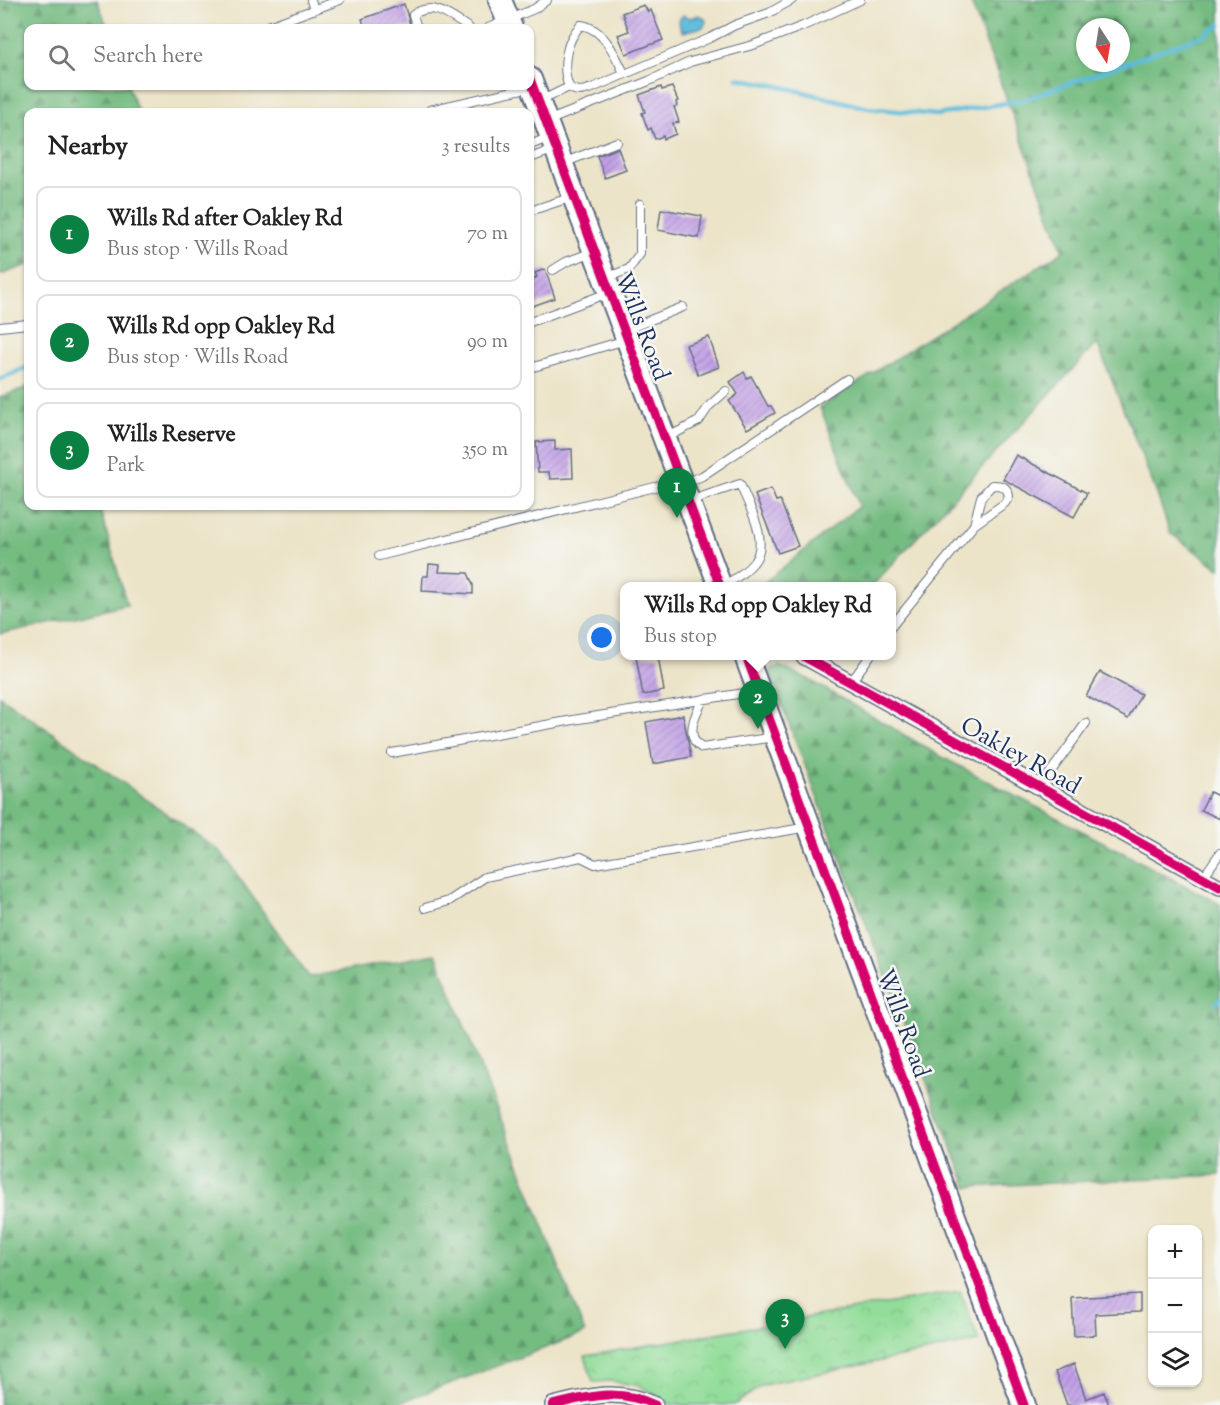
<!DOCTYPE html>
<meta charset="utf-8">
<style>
:root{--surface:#fff;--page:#f6f6f6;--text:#222;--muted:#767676;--line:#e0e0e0;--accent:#0b8043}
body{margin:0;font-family:"Sorts Mill Goudy",serif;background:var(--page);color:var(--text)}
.controls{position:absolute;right:18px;bottom:18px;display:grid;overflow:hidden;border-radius:12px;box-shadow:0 2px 4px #0004}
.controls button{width:54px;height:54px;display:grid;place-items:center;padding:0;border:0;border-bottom:2px solid var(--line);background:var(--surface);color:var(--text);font:30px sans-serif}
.compass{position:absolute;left:1076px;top:18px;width:54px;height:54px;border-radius:50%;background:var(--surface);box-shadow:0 2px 4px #0004;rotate:168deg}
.you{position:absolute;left:602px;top:638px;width:21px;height:21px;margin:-15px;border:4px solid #fff;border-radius:50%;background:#1a73e8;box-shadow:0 0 0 9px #1a73e833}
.badge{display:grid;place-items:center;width:39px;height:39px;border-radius:50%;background:var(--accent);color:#fff;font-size:20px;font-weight:700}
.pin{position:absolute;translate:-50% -50px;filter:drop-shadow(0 2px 3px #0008)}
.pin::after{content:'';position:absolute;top:32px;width:21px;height:18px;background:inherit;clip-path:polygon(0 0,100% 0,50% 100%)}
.popup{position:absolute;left:620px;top:582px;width:276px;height:78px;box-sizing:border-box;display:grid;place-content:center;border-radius:12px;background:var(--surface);filter:drop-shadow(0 2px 4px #0005);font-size:20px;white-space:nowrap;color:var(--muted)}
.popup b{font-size:22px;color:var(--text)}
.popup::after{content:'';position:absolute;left:50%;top:100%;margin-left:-12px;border:12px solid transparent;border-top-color:var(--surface)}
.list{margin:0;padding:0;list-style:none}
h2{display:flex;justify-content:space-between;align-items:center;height:78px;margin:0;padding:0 24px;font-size:26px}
h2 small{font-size:20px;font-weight:400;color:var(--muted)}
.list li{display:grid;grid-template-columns:39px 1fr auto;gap:18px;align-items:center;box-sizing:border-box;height:96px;margin:0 12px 12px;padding:0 12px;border:2px solid var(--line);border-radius:12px}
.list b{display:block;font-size:22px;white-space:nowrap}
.list p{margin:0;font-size:20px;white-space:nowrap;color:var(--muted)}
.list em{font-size:20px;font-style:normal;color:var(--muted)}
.icon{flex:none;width:33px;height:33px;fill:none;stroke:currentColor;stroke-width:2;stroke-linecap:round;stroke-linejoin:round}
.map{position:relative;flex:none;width:1220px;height:1405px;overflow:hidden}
.search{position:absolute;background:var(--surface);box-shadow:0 2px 4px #0004;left:24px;top:24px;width:510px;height:66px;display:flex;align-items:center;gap:15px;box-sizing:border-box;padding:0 21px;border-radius:12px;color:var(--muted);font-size:22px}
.panel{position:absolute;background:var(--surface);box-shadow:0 2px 4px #0004;left:24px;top:108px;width:510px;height:402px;border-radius:12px}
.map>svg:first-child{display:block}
</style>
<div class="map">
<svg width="1220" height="1405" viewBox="0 0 1220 1405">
<defs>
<pattern id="forest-firs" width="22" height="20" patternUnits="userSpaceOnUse" patternTransform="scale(1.5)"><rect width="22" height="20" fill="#75bc81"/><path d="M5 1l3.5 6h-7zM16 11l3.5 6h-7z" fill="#5f996d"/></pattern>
<pattern id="park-crowns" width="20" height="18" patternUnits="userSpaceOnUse" patternTransform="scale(1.5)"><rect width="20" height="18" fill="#92dd99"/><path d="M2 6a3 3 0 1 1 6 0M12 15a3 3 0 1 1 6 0" fill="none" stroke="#7dbe86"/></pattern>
<pattern id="water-ripples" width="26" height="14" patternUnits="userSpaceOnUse" patternTransform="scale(1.5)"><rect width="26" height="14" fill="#5dbcdb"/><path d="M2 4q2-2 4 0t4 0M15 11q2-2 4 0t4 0" fill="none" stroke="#4c99b5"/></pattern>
<pattern id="building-hatch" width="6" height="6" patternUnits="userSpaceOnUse" patternTransform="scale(1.5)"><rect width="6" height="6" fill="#c2a0e7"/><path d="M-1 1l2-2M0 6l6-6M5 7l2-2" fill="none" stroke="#9d83be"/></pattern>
</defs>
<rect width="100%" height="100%" fill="#f6f6f2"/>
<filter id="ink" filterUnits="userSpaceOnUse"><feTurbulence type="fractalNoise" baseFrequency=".0167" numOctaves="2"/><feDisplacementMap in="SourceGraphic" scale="12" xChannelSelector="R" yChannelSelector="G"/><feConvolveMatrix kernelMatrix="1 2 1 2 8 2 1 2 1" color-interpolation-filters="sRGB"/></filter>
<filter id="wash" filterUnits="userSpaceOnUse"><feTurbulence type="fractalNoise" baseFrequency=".008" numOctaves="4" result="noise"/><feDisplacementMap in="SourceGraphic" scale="24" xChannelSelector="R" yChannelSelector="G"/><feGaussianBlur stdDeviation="1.35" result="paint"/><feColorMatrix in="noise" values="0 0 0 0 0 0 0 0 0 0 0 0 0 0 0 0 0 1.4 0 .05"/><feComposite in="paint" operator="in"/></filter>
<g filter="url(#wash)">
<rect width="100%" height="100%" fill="#ece4c8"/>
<path fill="url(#forest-firs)" stroke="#487670" stroke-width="1.5" fill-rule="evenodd" d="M0 0H97L108 28H28V86H128L138 112H28V265L0 275Z
M970 0H1220V569L1170 533 1157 494 1097 343 872 586H760L859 506 820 407 1063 251ZM1085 27H1121V63H1085Z
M28 387V506H99L127 605 0 634V397Z
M779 666 808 679 942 757 1220 904V1175L967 1187 771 677V669Z
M0 696 221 852 309 977 436 954 585 1333 393 1405H0Z"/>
<path fill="url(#park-crowns)" stroke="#56867c" stroke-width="1.5" d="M960 1291 979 1341 763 1385 734 1405H673L640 1386 611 1381 593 1382 585 1356Z"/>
<path fill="url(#water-ripples)" stroke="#3c769c" stroke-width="1.5" d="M683 15 690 18 699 15 705 19 706 22 703 27 683 32C679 27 677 19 683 15Z"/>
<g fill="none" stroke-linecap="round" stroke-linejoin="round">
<path stroke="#5dbcdb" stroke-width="4.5" d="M737 78 779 86 868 108 937 115 1023 100 1204 35 1220 25
M0 379 28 367
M1216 1004 1220 999"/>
</g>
<g id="blocks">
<path fill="url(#building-hatch)" d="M404 4 411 28H365L362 19Z
M644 5 648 12 651 10 663 40 626 54 618 35 629 31 622 13Z
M661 87 662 90 672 87 678 101 676 102 677 106 674 107 679 122 673 124 676 134 664 139 663 136 655 139 651 128 648 130 642 113 645 112 639 95Z
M618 148 626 170 605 178 597 156Z
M661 209 702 216 699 238 658 230Z
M545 269 555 298 530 307V280L537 277 535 273Z
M709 337 719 367 698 375 686 345Z
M744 372 747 378 751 376 768 406H771L775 413 747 429 729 401 738 394 730 382Z
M555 441V450L572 449 573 478 550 479 549 472H538L536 442Z
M1016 455 1087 493 1074 517 1003 479Z
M771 489 776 501 780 500 798 546 778 553 755 495Z
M429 564 440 565 439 572 468 573 473 585V594L422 591 423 576H428Z
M636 656H658L664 691 643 695Z
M1100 672 1141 694 1128 719 1086 696Z
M683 715 691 757 653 764 646 722Z
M1210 792 1220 797V819L1201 810Z
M1140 1294V1312L1095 1314 1096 1335 1074 1336 1072 1298Z
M1074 1364 1086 1399 1104 1392 1109 1405H1067L1055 1372Z"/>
</g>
</g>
<g filter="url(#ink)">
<use href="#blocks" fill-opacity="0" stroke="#646e83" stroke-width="1.5"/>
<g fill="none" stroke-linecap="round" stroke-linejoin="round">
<defs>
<path id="lane" d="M311 0 314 10
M263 28 340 0
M417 28 413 15C433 0 451 17 469 28
M488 28 534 9 547 0
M569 87C577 93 583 91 592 88L710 38 735 25 769 13 792 0
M540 101 569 87C561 67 566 40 581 25 603 28 615 54 624 73
M430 110 531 87
M547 121 649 81 690 62 753 45 803 26 860 0
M530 145 550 137
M530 158 555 149
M563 163 617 142
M530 211 572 197
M553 270 566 262 593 252
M606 278 629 269 640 254V204
M530 322 608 293
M0 327 28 324
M625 330 683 307
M530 368 626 340
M666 438 699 421 709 406 726 391
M683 484 702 476 847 379
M689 501 740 484C748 505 771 542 753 563 745 573 734 579 724 586
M379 556 679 481
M891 627 974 525 1005 503 1009 496C1007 486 1002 485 992 485L981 497 974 525
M851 682 870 656
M704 699C695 713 684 738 702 748L774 737
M392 753 579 719 757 691
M1039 788 1086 723
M1202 879 1220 853
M425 908 449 901 485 877 581 857 595 864 808 827"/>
<path id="street" d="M803 656 1220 887
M553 1405C591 1396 618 1388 655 1405"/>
<path id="secondary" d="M500 0 511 28
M530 79 720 586
M746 656 1024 1405"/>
</defs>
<use href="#lane" stroke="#646e83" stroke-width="10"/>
<use href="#street" stroke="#646e83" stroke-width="18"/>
<use href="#secondary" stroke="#646e83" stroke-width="26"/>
<use href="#lane" stroke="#fff" stroke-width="8"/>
<use href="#street" stroke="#fff" stroke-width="15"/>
<use href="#secondary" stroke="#fff" stroke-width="22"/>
<defs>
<path id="cycleway" d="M530 79 720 586
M746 656 1024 1405
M803 656 1220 887
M553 1405C591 1396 618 1388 655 1405"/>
</defs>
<use href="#cycleway" stroke="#f6f6f2" stroke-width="13"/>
<use href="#cycleway" stroke="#d6006c" stroke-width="9"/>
</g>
</g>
<g text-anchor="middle" stroke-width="5" stroke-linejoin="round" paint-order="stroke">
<g font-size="24" fill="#1b2f5e" stroke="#f6f6f2">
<text transform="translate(643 326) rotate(69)" y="8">Wills Road</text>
<text transform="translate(1021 755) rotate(29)" y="8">Oakley Road</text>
<text transform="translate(904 1023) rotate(70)" y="8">Wills Road</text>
</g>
</g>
</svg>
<div class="controls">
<button>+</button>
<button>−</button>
<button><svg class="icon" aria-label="layers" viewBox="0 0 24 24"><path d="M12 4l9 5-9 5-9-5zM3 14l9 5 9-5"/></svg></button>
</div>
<svg class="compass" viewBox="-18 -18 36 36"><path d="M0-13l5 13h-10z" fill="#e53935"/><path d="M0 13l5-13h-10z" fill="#767676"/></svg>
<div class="you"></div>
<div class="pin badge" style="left:677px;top:518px">1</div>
<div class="pin badge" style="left:758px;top:729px">2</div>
<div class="popup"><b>Wills Rd opp Oakley Rd</b>Bus stop</div>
<div class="pin badge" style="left:785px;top:1349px">3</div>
<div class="search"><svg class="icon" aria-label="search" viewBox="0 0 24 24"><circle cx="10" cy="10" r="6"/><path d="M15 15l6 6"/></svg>Search here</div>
<section class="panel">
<h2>Nearby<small>3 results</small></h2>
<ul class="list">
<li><span class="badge">1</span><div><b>Wills Rd after Oakley Rd</b><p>Bus stop · Wills Road</p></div><em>70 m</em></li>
<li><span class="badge">2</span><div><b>Wills Rd opp Oakley Rd</b><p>Bus stop · Wills Road</p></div><em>90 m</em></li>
<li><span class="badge">3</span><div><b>Wills Reserve</b><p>Park</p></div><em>350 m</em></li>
</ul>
</section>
</div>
